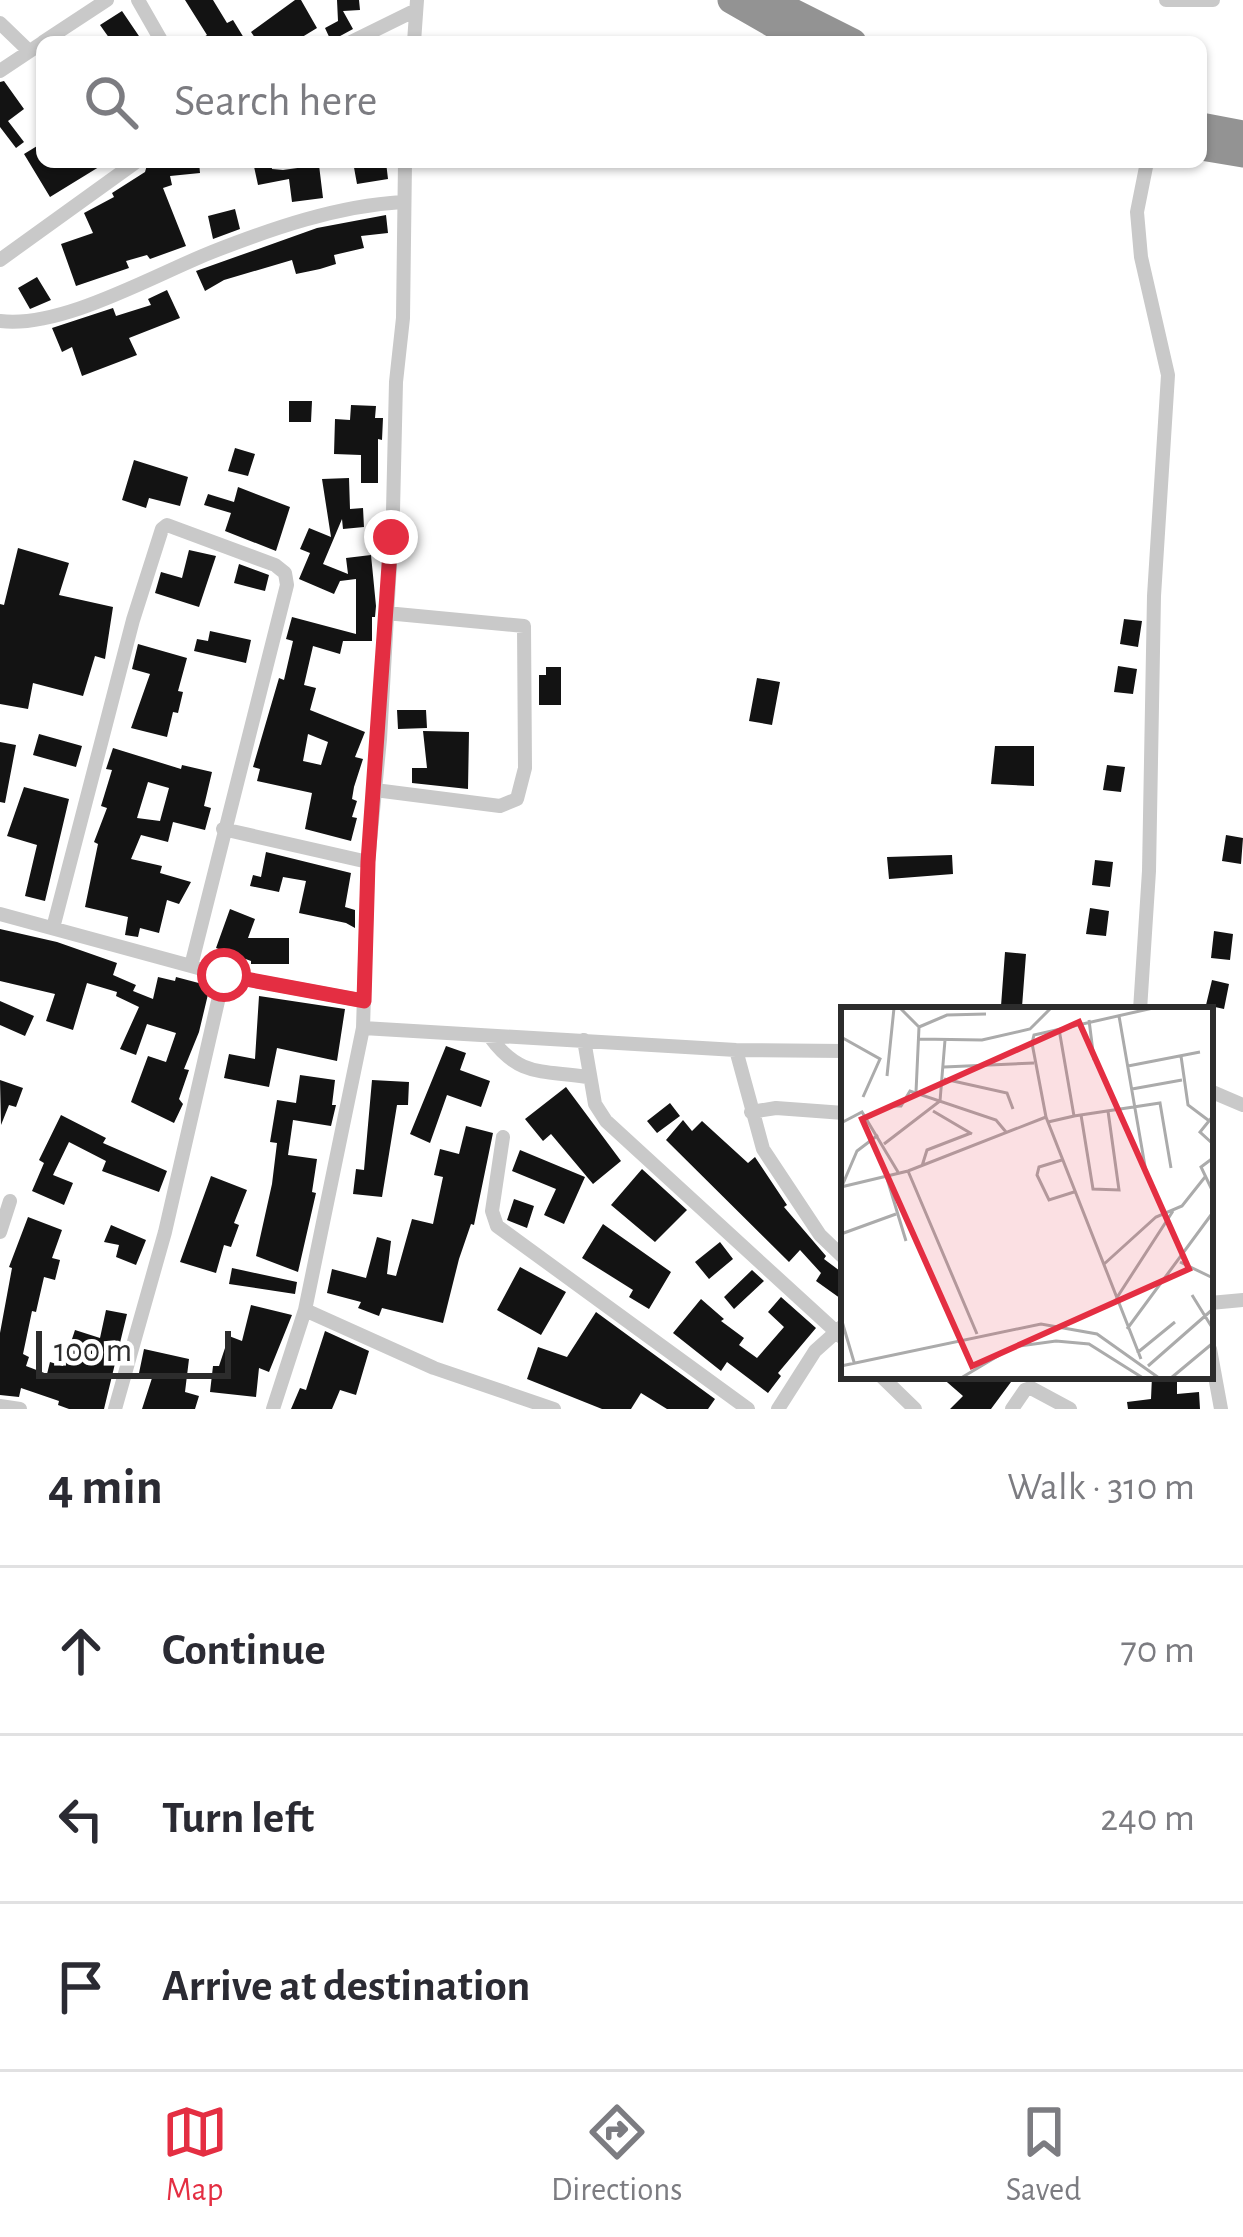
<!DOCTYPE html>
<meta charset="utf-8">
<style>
:root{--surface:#fff;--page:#f7f7f7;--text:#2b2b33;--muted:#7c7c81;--line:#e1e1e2;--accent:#e42e42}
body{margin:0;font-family:"Alegreya Sans",sans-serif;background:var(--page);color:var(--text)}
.scale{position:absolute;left:36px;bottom:30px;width:195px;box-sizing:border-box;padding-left:12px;border:6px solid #2c2c2c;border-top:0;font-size:33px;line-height:42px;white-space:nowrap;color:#2c2c2c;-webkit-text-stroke:9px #fff;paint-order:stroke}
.stop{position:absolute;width:36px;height:36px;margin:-27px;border:9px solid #e42e42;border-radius:50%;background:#fff}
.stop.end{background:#e42e42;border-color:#fff;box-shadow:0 3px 12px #0008}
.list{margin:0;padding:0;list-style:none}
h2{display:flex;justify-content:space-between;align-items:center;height:156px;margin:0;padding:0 48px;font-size:51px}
h2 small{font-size:39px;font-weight:400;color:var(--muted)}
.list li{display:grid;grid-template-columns:78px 1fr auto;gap:36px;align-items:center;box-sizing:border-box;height:168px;padding:0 48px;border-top:3px solid var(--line)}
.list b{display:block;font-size:45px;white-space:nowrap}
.list em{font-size:39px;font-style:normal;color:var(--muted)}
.icon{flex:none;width:66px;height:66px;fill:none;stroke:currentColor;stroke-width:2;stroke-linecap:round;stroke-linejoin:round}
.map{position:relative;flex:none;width:1243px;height:1409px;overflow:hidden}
.search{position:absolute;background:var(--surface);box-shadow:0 3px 9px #0004;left:36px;right:36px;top:36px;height:132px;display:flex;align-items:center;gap:30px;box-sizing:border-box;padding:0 42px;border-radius:18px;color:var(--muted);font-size:45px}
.sheet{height:660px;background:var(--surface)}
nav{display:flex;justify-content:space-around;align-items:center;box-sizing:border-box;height:168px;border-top:3px solid var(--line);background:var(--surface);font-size:33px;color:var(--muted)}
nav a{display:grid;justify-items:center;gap:6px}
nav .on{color:var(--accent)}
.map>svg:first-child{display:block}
</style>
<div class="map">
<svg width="1243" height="1409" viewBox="0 0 1243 1409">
<rect width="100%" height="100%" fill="#fff"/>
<path fill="#131313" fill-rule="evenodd" d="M185 0H213L227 23 233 20 244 38 237 42H196L207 35Z
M295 0H301L317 28 294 42H258L251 32Z
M337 0H359L360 10 343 11 353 29 331 41 325 28 338 21Z
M122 11 143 42H112L100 25Z
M4 81 24 109 8 121 24 142 16 148 0 127V82Z
M42 143V162H107L50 197 24 154Z
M158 162H199L200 173 170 176 172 185 163 188 186 246 150 259 147 255 126 261 129 268 76 286 61 244 93 233 84 213 114 197 112 193 145 172 147 165Z
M253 162H271L272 169 283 170 319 165 323 198 292 202 289 179 258 185Z
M353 162H386L388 179 357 184Z
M235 209 240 229 213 239 208 216Z
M386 215 388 233 361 236 364 248 334 255 336 264 320 269 296 274 292 260 224 280 205 291 196 271 317 228Z
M37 277 51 300 30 309 18 288Z
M167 290 180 318 129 338 137 355 82 376 72 347 62 352 52 328 113 308 116 316 151 305 148 299Z
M289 401H312L311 422H289Z
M351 405 376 406 375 418H383L382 440 378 439V483H361V455L334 454 335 419 350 420Z
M235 448 255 454 248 476 228 471Z
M134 460 188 477 180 506 149 498 146 508 122 500Z
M349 478 350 509 363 508 364 527 343 529 342 519 323 564 348 574 346 558 371 555 376 606 375 617H372V641H343L340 654 313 646 304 685 316 688 310 710 365 732 355 757 363 759 354 787 352 799 357 801 352 817 357 818 351 841 305 829 312 793 257 781 260 769 253 767 279 678 284 680 293 641 286 639 292 617 356 634V579L340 581 334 594 299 579 310 553 300 549 309 528 331 537 322 479ZM308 734 328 742 321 765 303 761Z
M238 487 290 507 276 551 225 531 231 513 204 505 208 494 234 502Z
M18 548 69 563 59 595 113 607 105 659 95 656 83 696 33 683 28 709 0 704V604L4 605Z
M189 550 216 556 199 607 155 593 161 572 182 578Z
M239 564 269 575 265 591 234 583Z
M1124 619 1142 621 1138 647 1120 644Z
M210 631 251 640 246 663 194 651 197 639 208 641Z
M138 644 187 658 178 691 183 692 178 713 173 712 167 737 131 728 150 674 132 669Z
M1118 666 1137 669 1133 694 1114 692Z
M546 667H561V705H539V675H546Z
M757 678 780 682 772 725 749 721Z
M397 710H426L427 728 398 729Z
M423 731 469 732 468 789 412 783V768H427Z
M39 734 82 746 76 767 33 755Z
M0 742 16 745 5 803 0 802Z
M995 746H1034V786L991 784Z
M113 748 181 769 182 765 212 772 204 806 211 808 205 830 173 822 168 842 141 835 131 859 162 866 160 873 191 882 179 904 167 900 159 933 140 928 138 937 125 935 128 917 85 907 98 844 94 842 107 808 101 806 112 770 106 769ZM148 782 169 788 160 821 137 818Z
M1107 765 1125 767 1121 792 1103 790Z
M24 787 69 799 45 901 25 896 37 845 7 836Z
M1226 835 1243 838 1241 864 1222 861Z
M266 852 351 873 345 907 355 910V928L346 923 299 913 306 881 283 877 279 892 250 886 253 875 261 877Z
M952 855 953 874 889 879 887 857Z
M1095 860 1113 862 1110 887 1092 885Z
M1090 908 1109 911 1106 936 1086 934Z
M230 909 255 919 248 938H289V964H251V961L216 948Z
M0 929 57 942 117 963 113 975 136 985 133 991 153 999 158 977 175 981 176 977 210 986 199 1032 184 1069 189 1070 179 1099 183 1104 174 1123 131 1102 148 1056 166 1062 176 1033 147 1024 136 1055 120 1049 139 1007 116 996 117 992 87 983 73 1030 46 1021 55 994 0 981Z
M1214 931 1233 934 1230 960 1211 958Z
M1005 952 1026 954 1022 1007 1001 1006Z
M1212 980 1229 984 1224 1009 1206 1005Z
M259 996 345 1009 337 1061 277 1048 269 1087 224 1078 229 1054 255 1059Z
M0 1001 34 1016 25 1036 0 1025Z
M446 1046 466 1053 460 1070 490 1081 481 1107 447 1095 430 1143 410 1134Z
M300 1075 335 1080 332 1105H336L331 1126 293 1120 288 1155 317 1159 312 1192 316 1193 298 1272 256 1256 272 1184 277 1143 270 1142 277 1100 296 1103Z
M0 1080 23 1088 16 1107 9 1105 1 1125Z
M372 1080 409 1082 408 1105H397L382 1197 353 1194 356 1169 364 1170Z
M566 1087 621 1161 593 1184 551 1134 543 1141 525 1119Z
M670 1103 680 1116 657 1133 647 1121Z
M61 1115 106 1138 103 1143 167 1171 159 1192 102 1171 106 1161 69 1142 53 1175 73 1183 64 1205 32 1191 44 1163 39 1160Z
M683 1120 692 1131 702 1121 748 1163 755 1157 787 1205 784 1207 826 1256 824 1259 844 1274V1301L816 1281 821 1273 800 1250 789 1262 666 1140Z
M466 1126 493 1133 474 1225 471 1224 459 1259 443 1323 382 1308 379 1316 358 1308 361 1302 327 1293 332 1269 366 1278 377 1237 391 1241 387 1274 396 1276 412 1219 433 1224 443 1177 434 1175 440 1149 459 1154Z
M520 1150 585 1177 564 1224 544 1215 556 1189 512 1171Z
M642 1169 687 1210 655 1242 611 1205Z
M211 1176 247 1190 234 1223 239 1225 231 1247 224 1245 216 1273 180 1262Z
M514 1199 534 1206 527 1228 507 1220Z
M28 1217 62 1230 52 1258 60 1260 55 1280 44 1277 36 1312 32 1311 23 1354 29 1357 26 1366 47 1374 50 1362 63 1366 75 1330 100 1338 106 1310 127 1314 104 1409H69L58 1405 59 1401 21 1388 19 1397 0 1395V1333L12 1268 9 1267Z
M603 1224 671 1272 649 1309 629 1297 633 1290 582 1258Z
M111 1225 146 1240 136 1265 116 1257 119 1245 104 1242Z
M720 1242 733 1259 709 1279 695 1262Z
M520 1267 566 1292 541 1335 497 1310Z
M232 1268 297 1282 295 1294 229 1284Z
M752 1270 764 1281 734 1309 724 1297Z
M781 1297 816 1328 778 1373 781 1376 768 1393 727 1362 721 1371 673 1333 701 1299 724 1319 721 1321 744 1338 739 1345 757 1358 784 1327 768 1312Z
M251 1305 292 1315 269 1372 259 1368 256 1397 210 1392 213 1366H219L229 1336 242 1341Z
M596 1312 715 1399 708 1409H667L641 1393 631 1409H602L527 1379 538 1347 567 1357Z
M325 1331 369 1351 356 1395 340 1390 332 1409H291L300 1388 306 1390Z
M144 1349 189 1359 185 1392 199 1396 195 1409H142L153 1375 139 1373Z
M940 1376H999L1011 1382 991 1409H950L963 1396Z
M1152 1376H1177V1394L1199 1392 1200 1409H1128L1127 1402 1151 1399Z"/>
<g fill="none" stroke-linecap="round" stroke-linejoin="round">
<path stroke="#c9c9c9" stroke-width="14" d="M138 0 162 42
M1166 0H1213
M0 23 29 51
M43 42 107 0
M351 42 416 10
M414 42 417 0
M0 71 42 43
M0 260 136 162
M0 321C61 329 154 275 212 252 273 228 337 206 402 202
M375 790 500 806 517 799 525 768 524 626 386 613
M223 829 368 862
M0 914 224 975
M53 928 133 620 162 529 167 525 275 565 285 573 287 585 191 966
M1140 1010 1149 871 1154 596 1168 375 1141 257 1137 212 1147 162
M363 1028 736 1050 844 1051
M490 1037C519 1077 541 1070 587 1077
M584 1040 595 1104 606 1121 844 1339
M736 1050 763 1149 820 1235 844 1258
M1210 1091 1243 1105
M751 1112 776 1108 844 1113
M503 1137 492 1211 497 1226 748 1409
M0 1232 10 1201
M1210 1303 1243 1300
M305 1310 434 1368 554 1409
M1210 1349 1221 1409
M881 1376 915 1409
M0 1406 20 1409
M115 1409 165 1232 224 975 364 1001
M273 1409 305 1310 363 1028 368 862 380 739 393 511 396 382 403 318 405 162
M778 1409 815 1351 844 1325
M1012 1409 1025 1390 1031 1388 1070 1409"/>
<path stroke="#939393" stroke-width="27" d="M731 0 804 42
M769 0 853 42
M1201 126 1243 134
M1201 147 1243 154"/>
</g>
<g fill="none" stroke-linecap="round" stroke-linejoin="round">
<path stroke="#e42e42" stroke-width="15" d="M224 975 364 1001 368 862 391 537"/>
</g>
<g transform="translate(841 1007)">
<rect width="372" height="372" fill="#fff"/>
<path fill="none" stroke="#ababab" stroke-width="3" d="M59 1 78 20 75 85M278 9 305 165M248 13 253 53M78 20 106 8 145 7M0 30 39 52 22 90M78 32 141 33 189 22 210 1M340 49 347 98 367 113M287 59 359 45M103 60 193 56M46 69 53 1M103 72 166 86 172 102M291 82 341 73M48 99H60L69 84 155 113 165 125M92 104 131 127M240 108 252 182 278 183 267 104M233 109 319 96 330 161M372 109 359 125 372 137M207 115 233 109 218 22M0 116 21 105 57 165M43 137 99 94 104 33M372 151 360 160 372 185M221 153 198 160 196 168 208 193 233 185M81 159 86 143 130 126M67 164 136 327M44 165 65 234M1 179 16 144 37 128M0 180 67 164 205 110M0 227 55 207M339 255 372 271M262 258 315 210 341 199 364 170M351 288 372 322M275 292 332 204M0 311 13 355M286 322 370 208M296 346 334 315M300 352 205 110 191 36 193 28 312 1M0 359 200 317 256 327 318 371M307 359 372 302M120 371 172 340 215 334 248 337 302 371M330 371 372 336"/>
<path fill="#e42e42" fill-opacity="0.15" stroke="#e42e42" stroke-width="6" d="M238 15 348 262 131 359 21 112Z"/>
<rect width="372" height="372" fill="none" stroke="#2c2c2c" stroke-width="6"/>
</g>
</svg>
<div class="scale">100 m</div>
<div class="stop" style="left:224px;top:975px"></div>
<div class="stop end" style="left:391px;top:537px"></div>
<div class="search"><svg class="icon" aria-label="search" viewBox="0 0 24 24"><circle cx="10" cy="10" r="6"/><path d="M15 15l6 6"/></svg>Search here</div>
</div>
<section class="sheet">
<h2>4 min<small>Walk · 310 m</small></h2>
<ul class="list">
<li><svg class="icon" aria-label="ahead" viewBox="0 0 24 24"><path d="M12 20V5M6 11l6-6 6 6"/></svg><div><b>Continue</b></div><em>70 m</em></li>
<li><svg class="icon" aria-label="left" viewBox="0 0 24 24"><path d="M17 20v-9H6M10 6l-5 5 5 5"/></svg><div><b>Turn left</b></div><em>240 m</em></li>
<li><svg class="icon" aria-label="arrive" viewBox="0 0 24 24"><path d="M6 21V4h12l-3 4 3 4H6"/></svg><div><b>Arrive at destination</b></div></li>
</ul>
</section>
<nav>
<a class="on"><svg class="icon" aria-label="map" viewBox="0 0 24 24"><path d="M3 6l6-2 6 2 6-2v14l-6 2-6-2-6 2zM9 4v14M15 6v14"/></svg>Map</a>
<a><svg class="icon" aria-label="directions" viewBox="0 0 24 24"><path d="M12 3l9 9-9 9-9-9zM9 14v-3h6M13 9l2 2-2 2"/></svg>Directions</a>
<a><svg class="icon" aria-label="saved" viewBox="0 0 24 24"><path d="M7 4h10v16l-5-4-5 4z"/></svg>Saved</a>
</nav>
